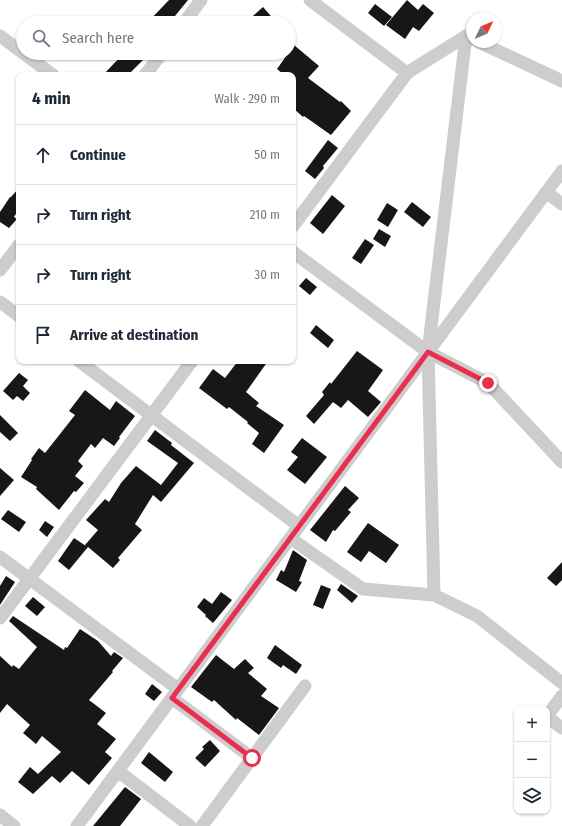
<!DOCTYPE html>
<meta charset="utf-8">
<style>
:root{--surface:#fff;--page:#f6f6f7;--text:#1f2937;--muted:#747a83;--line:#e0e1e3}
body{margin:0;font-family:"Fira Sans Condensed",sans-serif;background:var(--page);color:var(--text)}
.controls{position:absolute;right:12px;bottom:12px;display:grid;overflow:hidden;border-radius:8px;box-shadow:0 1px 3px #0004}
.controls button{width:36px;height:36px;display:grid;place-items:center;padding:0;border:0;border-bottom:1px solid var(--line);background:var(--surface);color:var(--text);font:20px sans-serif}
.compass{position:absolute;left:466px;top:12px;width:36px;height:36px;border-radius:50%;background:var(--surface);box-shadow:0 1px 3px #0004;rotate:46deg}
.stop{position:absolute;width:12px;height:12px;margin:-9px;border:3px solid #ea2f4e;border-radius:50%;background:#fff}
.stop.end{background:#ea2f4e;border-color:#fff;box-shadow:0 1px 4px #0008}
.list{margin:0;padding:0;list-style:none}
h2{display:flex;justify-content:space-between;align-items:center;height:52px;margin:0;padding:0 16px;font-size:17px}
h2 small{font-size:13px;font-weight:400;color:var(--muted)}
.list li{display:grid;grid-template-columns:26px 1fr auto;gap:12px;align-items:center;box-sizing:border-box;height:60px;padding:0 16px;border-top:1px solid var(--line)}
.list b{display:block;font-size:15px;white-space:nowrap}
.list em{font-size:13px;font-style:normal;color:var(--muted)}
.icon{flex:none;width:22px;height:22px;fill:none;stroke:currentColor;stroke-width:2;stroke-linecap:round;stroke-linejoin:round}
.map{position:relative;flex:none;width:562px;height:826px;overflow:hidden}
.search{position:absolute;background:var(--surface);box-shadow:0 1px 3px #0004;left:16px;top:16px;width:280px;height:44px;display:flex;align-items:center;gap:10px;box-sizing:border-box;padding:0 14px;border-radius:22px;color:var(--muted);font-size:15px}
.panel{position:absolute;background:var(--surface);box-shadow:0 1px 3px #0004;left:16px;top:72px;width:280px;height:292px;border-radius:8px}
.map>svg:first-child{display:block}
</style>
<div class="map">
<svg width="562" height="826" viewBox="0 0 562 826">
<rect width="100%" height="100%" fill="#fff"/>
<path fill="#171717" d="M169 0H188L175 16 176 17 171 23H147Z
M407 0 418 10 423 4 434 13 419 31 413 27 405 39 386 25Z
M375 4 392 17 384 26 368 13Z
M263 7 277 23H245Z
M294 45 319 66 308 78 340 102 341 101 351 111 331 135 304 116 303 117 293 108V75H284L277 69Z
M124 53H138L144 59 128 75H103Z
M328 140 338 148 323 166 324 168 315 179 305 171Z
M19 188V209L14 217 17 219 9 228 0 222V212L10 197H11Z
M332 195 345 206 323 234 310 223Z
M412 202 431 217 423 227 404 212Z
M387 203 398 210 388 227 377 220Z
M379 229 391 236 385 247 373 239Z
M365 239 374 245 361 264 352 258Z
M306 278 317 287 310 295 299 286Z
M316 325 334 340 328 348 310 333Z
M357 351 383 370 368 391 381 402 368 417 348 400 341 408 333 402 314 424 306 416 324 395 322 392 330 382 331 384Z
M238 361H268L246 392 259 403 256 406 284 425 264 453 252 444 259 433 247 423 248 422 229 407 227 409 199 388 213 369 225 378Z
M19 373 28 380 23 386 30 393 23 401 17 396 13 400 3 391Z
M85 390 110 410 116 401 135 416 119 437 120 438 114 446 103 438 95 448 91 444 78 461 83 466 75 476 84 483 76 492 74 491 59 510 36 489 37 487 21 477 32 460 31 459 39 448 45 453 75 415 69 411Z
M0 415 18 433 10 441 0 432Z
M155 430 172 443 171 445 194 463 161 502 153 495 135 524 142 530 118 558 120 560 113 568 88 547 69 570 58 561 74 538 86 546 85 545 98 530 86 520 105 499 109 502 121 483 136 466 161 485 178 463 147 441Z
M302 438 327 457 305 484 287 470 298 457 291 452Z
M0 468 14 480 0 496Z
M345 486 359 498 348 510 351 512 335 531 333 530 326 542 310 530Z
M8 510 26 522 19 532 1 519Z
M45 521 54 527 47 537 39 530Z
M368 523 399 545 386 563 369 551 361 562 347 552Z
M293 550 307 560 299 581 302 582 296 592 276 580 281 570 284 572Z
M562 562V580L556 586 547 578Z
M6 576 15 582 0 605V586Z
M341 584 358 596 352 603 337 590Z
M321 585 331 589 323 609 313 605Z
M221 592 232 600 213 623 205 616 206 615 197 607 204 598 212 604Z
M33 597 45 607 37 616 25 606Z
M13 616 64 650 65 647 67 648 80 629 98 641 111 656 114 652 123 658 112 671 113 672 89 700 106 713 97 724 116 739 105 752 112 758 89 785 72 771 60 783 52 776 33 794 18 782 30 767 38 774 61 752 42 736 36 744 23 733 30 725 7 704 0 713V656L12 667 13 665 19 669 37 647 9 621Z
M275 645 302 665 296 674 283 665 281 668 267 658Z
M216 655 234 669 245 659 254 668 248 673 267 689 261 696 279 708 259 735 237 718 236 720 214 700 212 702 191 687Z
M152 684 162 692 154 701 145 694Z
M210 740 220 751 205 767 195 758 204 749 202 747Z
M149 752 173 772 165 782 141 763Z
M125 787 141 799 120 826H93Z"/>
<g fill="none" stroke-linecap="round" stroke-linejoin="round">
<path stroke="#cdcdcd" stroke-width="13" d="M310 0 407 73
M184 23 201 0
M0 36 23 53
M479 42 562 81
M23 53 53 75
M145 75 162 53
M546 192 562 204
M293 226 407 73 466 36 472 39
M293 252 428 352 488 383 562 462
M0 270 19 245
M0 302 19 316
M79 361 299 526
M290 538 363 589 434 595 477 616 562 683
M0 557 178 689
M434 595 428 352 466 36
M0 618 192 361
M172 698 252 758
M547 716 562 696
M547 717 562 728
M118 771 190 826
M0 815 14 826
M77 826 562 171
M202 826 305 686"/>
</g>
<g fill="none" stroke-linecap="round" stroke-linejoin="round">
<path stroke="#ea2f4e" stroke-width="5" d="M252 758 172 698 428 352 488 383"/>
</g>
</svg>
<div class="controls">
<button>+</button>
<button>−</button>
<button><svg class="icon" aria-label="layers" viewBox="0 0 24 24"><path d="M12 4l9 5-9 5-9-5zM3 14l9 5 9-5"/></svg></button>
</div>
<svg class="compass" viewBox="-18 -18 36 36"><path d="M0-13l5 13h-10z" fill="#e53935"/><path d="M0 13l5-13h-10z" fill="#747a83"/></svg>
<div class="stop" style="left:252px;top:758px"></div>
<div class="stop end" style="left:488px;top:383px"></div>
<div class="search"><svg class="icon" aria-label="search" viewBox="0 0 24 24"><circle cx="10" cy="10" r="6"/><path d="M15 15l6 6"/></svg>Search here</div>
<section class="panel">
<h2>4 min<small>Walk · 290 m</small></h2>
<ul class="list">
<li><svg class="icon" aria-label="ahead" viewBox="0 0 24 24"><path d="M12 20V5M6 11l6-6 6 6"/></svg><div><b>Continue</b></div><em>50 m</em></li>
<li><svg class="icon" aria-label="right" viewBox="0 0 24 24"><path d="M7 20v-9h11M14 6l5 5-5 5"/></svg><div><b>Turn right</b></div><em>210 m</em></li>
<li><svg class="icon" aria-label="right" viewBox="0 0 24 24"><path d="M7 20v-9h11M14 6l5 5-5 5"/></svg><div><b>Turn right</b></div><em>30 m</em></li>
<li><svg class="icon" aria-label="arrive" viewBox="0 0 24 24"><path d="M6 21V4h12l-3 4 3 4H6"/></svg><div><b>Arrive at destination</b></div></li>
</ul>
</section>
</div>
